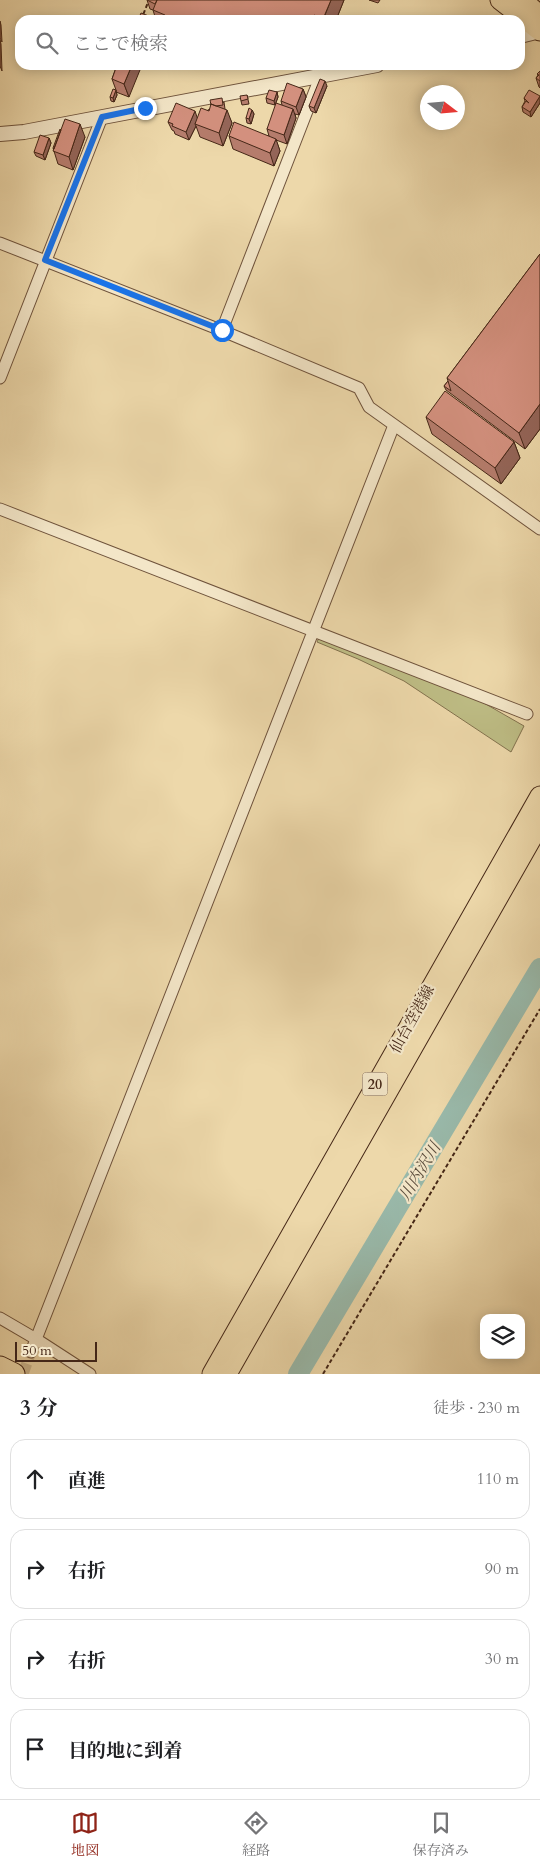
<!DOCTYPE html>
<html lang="ja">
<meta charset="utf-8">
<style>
:root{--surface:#fff;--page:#f2f2f2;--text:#202124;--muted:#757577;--line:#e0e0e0;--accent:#8f2418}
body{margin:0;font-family:Cardo,"Noto Serif JP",serif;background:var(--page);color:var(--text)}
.controls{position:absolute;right:15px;bottom:15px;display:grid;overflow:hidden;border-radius:10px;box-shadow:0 2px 12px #0003}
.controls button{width:45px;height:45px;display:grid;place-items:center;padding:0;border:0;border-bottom:1px solid var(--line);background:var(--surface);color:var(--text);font:25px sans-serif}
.compass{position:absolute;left:420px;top:85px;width:45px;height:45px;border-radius:50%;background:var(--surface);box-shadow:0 2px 12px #0003;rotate:106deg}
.scale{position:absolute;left:15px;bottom:12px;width:82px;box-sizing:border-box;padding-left:5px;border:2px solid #452717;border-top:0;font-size:14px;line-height:18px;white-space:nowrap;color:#452717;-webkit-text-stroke:4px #f3e6c8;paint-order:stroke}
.stop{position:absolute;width:15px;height:15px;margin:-11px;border:4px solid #1a73e8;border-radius:50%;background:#fff}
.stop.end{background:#1a73e8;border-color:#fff;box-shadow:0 1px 5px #0008}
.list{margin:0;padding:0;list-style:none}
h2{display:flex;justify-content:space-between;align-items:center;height:65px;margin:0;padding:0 20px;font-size:21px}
h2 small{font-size:16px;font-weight:400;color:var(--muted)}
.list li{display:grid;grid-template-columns:32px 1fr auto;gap:15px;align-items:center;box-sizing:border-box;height:80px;margin:0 10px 10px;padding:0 10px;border:1px solid var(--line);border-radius:15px}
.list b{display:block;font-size:19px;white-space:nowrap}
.list em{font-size:16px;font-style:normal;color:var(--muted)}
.icon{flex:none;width:28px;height:28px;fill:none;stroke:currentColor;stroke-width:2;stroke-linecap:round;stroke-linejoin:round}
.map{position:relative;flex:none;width:540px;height:1374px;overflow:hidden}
.search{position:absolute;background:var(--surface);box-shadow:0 2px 12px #0003;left:15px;right:15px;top:15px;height:55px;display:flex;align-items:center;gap:12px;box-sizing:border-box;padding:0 18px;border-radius:15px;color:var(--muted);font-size:19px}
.sheet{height:425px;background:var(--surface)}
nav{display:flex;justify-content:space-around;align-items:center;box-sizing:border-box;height:70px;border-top:1px solid var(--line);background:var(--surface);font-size:14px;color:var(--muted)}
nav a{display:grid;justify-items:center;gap:2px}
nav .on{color:var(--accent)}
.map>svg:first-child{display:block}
</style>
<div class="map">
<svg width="540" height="1374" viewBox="0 0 540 1374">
<rect width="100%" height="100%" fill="#edd8aa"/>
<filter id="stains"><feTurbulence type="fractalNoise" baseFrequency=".004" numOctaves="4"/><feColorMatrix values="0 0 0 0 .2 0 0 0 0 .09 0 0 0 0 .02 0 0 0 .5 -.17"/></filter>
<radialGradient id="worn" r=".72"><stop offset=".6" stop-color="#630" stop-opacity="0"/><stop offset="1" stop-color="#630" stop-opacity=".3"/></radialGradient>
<path fill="#bebd85" stroke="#82724e" d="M319 638 477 699 524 726 511 752 404 681 358 659 317 642Z"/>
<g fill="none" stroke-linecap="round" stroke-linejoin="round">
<path stroke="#99b9aa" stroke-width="20" d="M298 1374 540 968"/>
<path stroke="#cbb58d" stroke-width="11" stroke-dasharray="11 5.5" stroke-linecap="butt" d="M23 1374 31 1352"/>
<defs>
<path id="minor" d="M0 243 218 329 359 388 369 407 540 529
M222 330 321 75
M0 378 102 117
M0 509 527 714
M0 1318 36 1339 90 1374
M31 1352 394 425"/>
<path id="tertiary" d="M520 36 540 31
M0 134 24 132 377 65"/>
<path id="primary" d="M212 1374 540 796
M227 1374 540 824"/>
<path id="trunk" d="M500 0 540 31
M522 0 540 15"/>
<path id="motorway" d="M0 1367 14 1374"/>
</defs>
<use href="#minor" stroke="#6f533c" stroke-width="13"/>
<use href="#tertiary" stroke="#6f533c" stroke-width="16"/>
<use href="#primary" stroke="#452717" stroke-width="21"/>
<use href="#trunk" stroke="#452717" stroke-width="21"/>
<use href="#motorway" stroke="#452717" stroke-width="23"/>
<path stroke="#452717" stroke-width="2" stroke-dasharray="4 2.5" stroke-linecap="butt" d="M141 20 149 0
M323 1374 540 1009"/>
<use href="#minor" stroke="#f3e6c8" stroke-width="11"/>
<use href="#tertiary" stroke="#f3e6c8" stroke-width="14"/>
<use href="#primary" stroke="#edd8aa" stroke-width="19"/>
<use href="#trunk" stroke="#edd8aa" stroke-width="19"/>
<use href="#motorway" stroke="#edd8aa" stroke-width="21"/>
</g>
<path fill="#b57c6c" stroke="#452717" d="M147 0H344L336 20H156L153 10 150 9Z
M369 0H380L378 3Z
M117 65 129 97 116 92 117 95 114 102 111 101 110 97 116 90 112 79Z
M540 71V88L539 87 536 78 538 75 537 74Z
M327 86 316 113 311 111 309 106Z
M303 89 306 97 299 115 295 114 296 118 287 144 276 140 280 151 274 166 233 149 229 136H269L267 129 282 105 281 101Z
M277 92 278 97 275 105 267 103 266 98Z
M247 95 249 104 242 105 241 101Z
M540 97V103L531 117 523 112 522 107 525 101 524 98Z
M224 102 225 109 232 123 223 146 200 137 196 126 189 140 175 134 174 131 172 130 168 122 197 118 208 110Z
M252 110 254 114 251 124 247 123 246 118Z
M85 137 73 170 58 164 53 148Z
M49 138 51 143 45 160 36 156 34 152Z
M540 254V429L525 449 446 390 444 386 448 381 447 378Z
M426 417 514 442 520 458 501 484 432 434Z"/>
<path fill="#946558" stroke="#452717" d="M331 0H344L336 20H323Z
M0 21 1 25 2 42 0 38Z
M0 40 1 44 2 71 0 66Z
M132 65H142L129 97 124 84Z
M325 81 327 86 316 113 314 108Z
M303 89 306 97 299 115 296 107Z
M116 90 117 95 114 102 113 98Z
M277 92 278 97 275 105 274 101Z
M540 96V103L531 117 530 112Z
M293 109 296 118 287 144 284 135Z
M227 110 232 123 223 146 219 133Z
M252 110 254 114 251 124 249 119Z
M195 111 198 120 195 124 196 126 189 140 186 132Z
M80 124 85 137 73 170 69 157Z
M49 138 51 143 45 160 43 155Z
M276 139 280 151 274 166 270 153Z
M540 404V429L525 449 519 433Z
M514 442 520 458 501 484 495 468Z"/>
<path fill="#d3907e" stroke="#452717" d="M147 0H157L155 4Z
M157 0H331L323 19 314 15 312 20H163L165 15 153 10Z
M141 13 154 18 153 20H138Z
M117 65H132L124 84 112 79Z
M540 71V81L536 78 539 75 537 74Z
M320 79 325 81 314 108 309 106Z
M287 83 303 89 296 107 281 101Z
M113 89 116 90 113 98 110 97Z
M269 90 277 92 274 101 266 98Z
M529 90 540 96 530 112 522 107 526 101 529 103 524 98Z
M247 95 248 99 241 101 240 96Z
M222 98 223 105 216 106 211 104V105L210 100Z
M176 103 195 111 186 132 172 126 173 124 168 122Z
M276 103 293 109 284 135 267 129Z
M211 104 227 110 219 133 195 124 201 108 209 111Z
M249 108 252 110 249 119 246 118Z
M65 119 80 124 69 157 53 151Z
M234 122 276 139 270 153 229 136Z
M60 129 61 130 54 149 53 148Z
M40 135 49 138 43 155 34 152Z
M540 254V404L519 433 447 378Z
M448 381 451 391 444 386Z
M445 391 514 442 495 468 426 417Z"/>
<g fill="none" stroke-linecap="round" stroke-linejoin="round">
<path stroke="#1a73e8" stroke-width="6" d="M145 108 102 117 45 260 222 330"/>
</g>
<g text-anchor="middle" stroke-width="4.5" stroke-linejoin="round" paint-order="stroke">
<rect fill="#f3e6c8" stroke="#79604c" stroke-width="1" x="362.5" y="1072.5" width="25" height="23" rx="4"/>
<g font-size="14" font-weight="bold" fill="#452717">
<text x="375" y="1089">20</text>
</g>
<g font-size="15" fill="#452717" stroke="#f3e6c8">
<text transform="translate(412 1019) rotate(-61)" y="5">仙台空港線</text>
</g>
<g font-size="16" font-style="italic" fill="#5a4c3c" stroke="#f3e6c8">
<text transform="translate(419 1171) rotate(-59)" y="6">川内沢川</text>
</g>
</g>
<rect width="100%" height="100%" filter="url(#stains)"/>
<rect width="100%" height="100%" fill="url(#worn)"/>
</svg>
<div class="controls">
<button><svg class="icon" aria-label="layers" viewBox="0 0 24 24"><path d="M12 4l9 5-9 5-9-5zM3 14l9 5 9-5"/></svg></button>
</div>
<svg class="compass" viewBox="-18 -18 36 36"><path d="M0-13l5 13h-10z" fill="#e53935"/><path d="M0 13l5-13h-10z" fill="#757577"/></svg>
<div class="scale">50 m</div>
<div class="stop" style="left:222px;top:330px"></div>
<div class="stop end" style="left:145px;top:108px"></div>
<div class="search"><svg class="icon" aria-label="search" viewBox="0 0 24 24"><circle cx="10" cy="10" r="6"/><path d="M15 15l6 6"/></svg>ここで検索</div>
</div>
<section class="sheet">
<h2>3 分<small>徒歩 · 230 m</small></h2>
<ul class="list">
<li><svg class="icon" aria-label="ahead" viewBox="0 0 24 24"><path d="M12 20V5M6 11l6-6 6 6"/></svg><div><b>直進</b></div><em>110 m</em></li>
<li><svg class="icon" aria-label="right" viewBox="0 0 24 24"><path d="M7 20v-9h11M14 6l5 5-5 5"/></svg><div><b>右折</b></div><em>90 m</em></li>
<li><svg class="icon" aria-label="right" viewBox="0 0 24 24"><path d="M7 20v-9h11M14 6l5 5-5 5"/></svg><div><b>右折</b></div><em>30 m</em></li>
<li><svg class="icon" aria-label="arrive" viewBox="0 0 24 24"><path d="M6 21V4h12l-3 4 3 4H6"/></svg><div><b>目的地に到着</b></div></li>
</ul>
</section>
<nav>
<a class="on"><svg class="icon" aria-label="map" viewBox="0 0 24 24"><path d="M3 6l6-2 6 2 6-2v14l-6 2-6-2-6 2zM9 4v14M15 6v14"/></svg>地図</a>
<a><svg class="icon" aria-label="directions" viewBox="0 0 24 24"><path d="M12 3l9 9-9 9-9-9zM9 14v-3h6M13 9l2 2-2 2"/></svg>経路</a>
<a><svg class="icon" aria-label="saved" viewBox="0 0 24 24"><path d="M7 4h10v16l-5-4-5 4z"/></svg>保存済み</a>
</nav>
